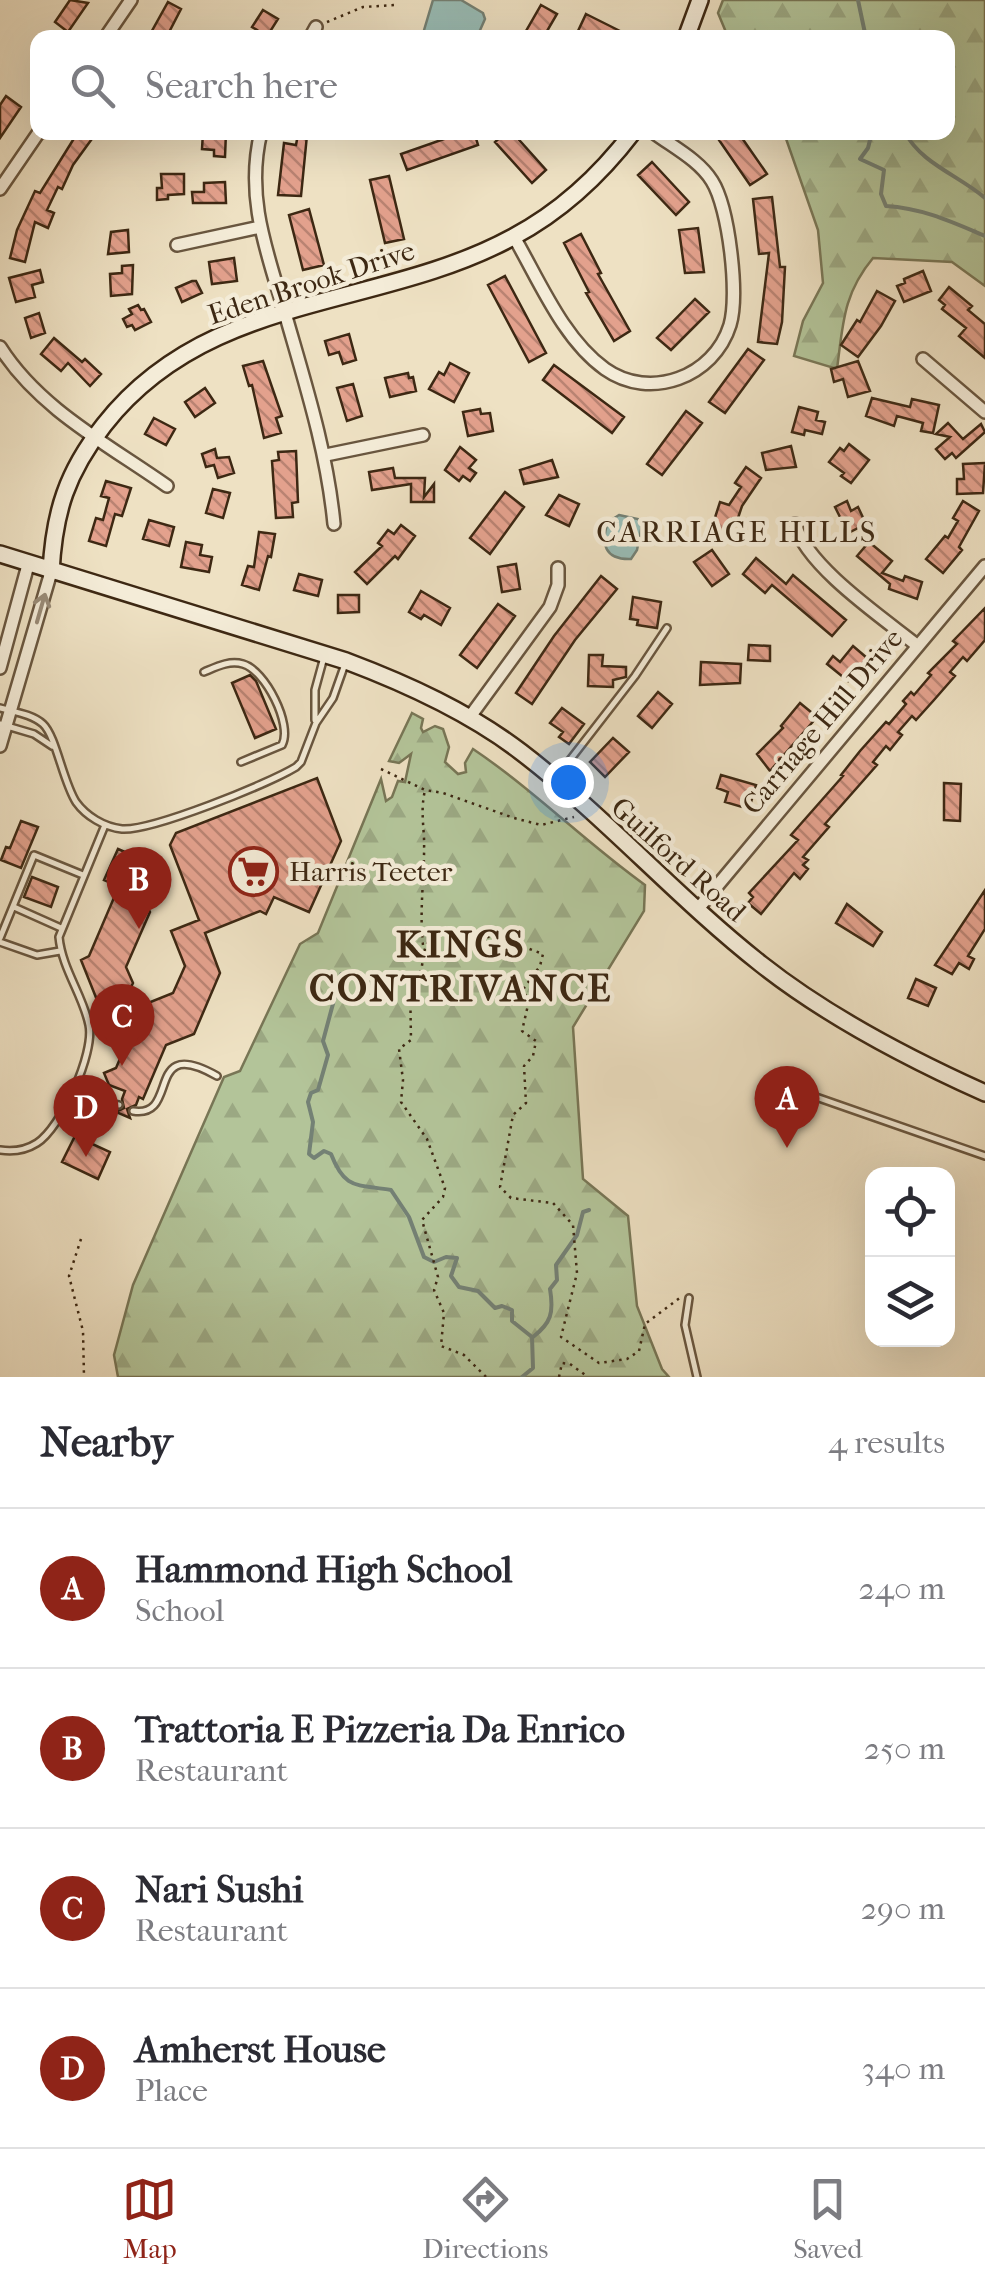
<!DOCTYPE html>
<style>
:root{--surface:#fff;--page:#f7f7f7;--text:#2b2b33;--muted:#7c7c81;--line:#e1e1e2;--accent:#8f2418}
body{margin:0;font-family:"IM FELL French Canon",serif;background:var(--page);color:var(--text)}
.controls{position:absolute;right:30px;bottom:30px;display:grid;overflow:hidden;border-radius:20px;box-shadow:0 10px 40px #0002}
.controls button{width:90px;height:90px;display:grid;place-items:center;padding:0;border:0;border-bottom:2px solid var(--line);background:var(--surface);color:var(--text);font:50px sans-serif}
.you{position:absolute;left:568px;top:782px;width:35px;height:35px;margin:-25px;border:8px solid #fff;border-radius:50%;background:#1a73e8;box-shadow:0 0 0 15px #1a73e833}
.badge{display:grid;place-items:center;width:65px;height:65px;border-radius:50%;background:var(--accent);color:#fff;font-size:32px;font-weight:700}
.pin{position:absolute;translate:-50% -82px;filter:drop-shadow(0 2px 5px #0008)}
.pin::after{content:'';position:absolute;top:52px;width:35px;height:30px;background:inherit;clip-path:polygon(0 0,100% 0,50% 100%)}
.list{margin:0;padding:0;list-style:none}
h2{display:flex;justify-content:space-between;align-items:center;height:130px;margin:0;padding:0 40px;font-size:42px}
h2 small{font-size:32px;font-weight:400;color:var(--muted)}
.list li{display:grid;grid-template-columns:65px 1fr auto;gap:30px;align-items:center;box-sizing:border-box;height:160px;padding:0 40px;border-top:2px solid var(--line)}
.list b{display:block;font-size:38px;white-space:nowrap}
.list p{margin:0;font-size:32px;white-space:nowrap;color:var(--muted)}
.list em{font-size:32px;font-style:normal;color:var(--muted)}
.icon{flex:none;width:55px;height:55px;fill:none;stroke:currentColor;stroke-width:2;stroke-linecap:round;stroke-linejoin:round}
.map{position:relative;flex:none;width:985px;height:1377px;overflow:hidden}
.search{position:absolute;background:var(--surface);box-shadow:0 10px 40px #0002;left:30px;right:30px;top:30px;height:110px;display:flex;align-items:center;gap:25px;box-sizing:border-box;padding:0 35px;border-radius:20px;color:var(--muted);font-size:38px}
.sheet{height:770px;background:var(--surface)}
nav{display:flex;justify-content:space-around;align-items:center;box-sizing:border-box;height:140px;border-top:2px solid var(--line);background:var(--surface);font-size:28px;color:var(--muted)}
nav a{display:grid;justify-items:center;gap:5px}
nav .on{color:var(--accent)}
.map>svg:first-child{display:block}
</style>
<div class="map">
<svg width="985" height="1377" viewBox="0 0 985 1377">
<defs>
<pattern id="forest-firs" width="22" height="20" patternUnits="userSpaceOnUse" patternTransform="scale(2.5)"><rect width="22" height="20" fill="#b3c499"/><path d="M5 1l3.5 6h-7zM16 11l3.5 6h-7z" fill="#9ba883"/></pattern>
<pattern id="building-back-hatch" width="6" height="6" patternUnits="userSpaceOnUse" patternTransform="scale(2.5)"><rect width="6" height="6" fill="#e3a18d"/><path d="M-1 5l2 2M0 0l6 6M5-1l2 2" fill="none" stroke="#b98372"/></pattern>
</defs>
<rect width="100%" height="100%" fill="#eee1c3"/>
<filter id="stains"><feTurbulence type="fractalNoise" baseFrequency=".002" numOctaves="4"/><feColorMatrix values="0 0 0 0 .2 0 0 0 0 .09 0 0 0 0 .02 0 0 0 .5 -.17"/></filter>
<radialGradient id="worn" r=".72"><stop offset=".6" stop-color="#630" stop-opacity="0"/><stop offset="1" stop-color="#630" stop-opacity=".3"/></radialGradient>
<path fill="url(#forest-firs)" stroke="#787656" stroke-width="2.5" d="M723 0H985V286L952 262 873 258C843 294 843 324 837 369L794 356 803 321 823 283 818 230 784 133 948 132V38L728 37 718 13Z
M412 713 423 719 421 728 423 732 435 726 443 729 449 747 445 762 458 774 466 772 465 763 473 749C534 790 585 842 645 885L644 911 573 1027 583 1179 628 1216 637 1306 662 1369 669 1377H118L114 1355 133 1285 224 1077 240 1071 300 944 318 933 381 779 386 801 392 797 398 781 405 782 411 754 399 763 389 761Z"/>
<path fill="#99bdb6" stroke="#748175" stroke-width="2.5" d="M433 0H461L483 13 485 19 477 37H422Z
M619 515 638 519 642 525 637 550 631 559C605 560 600 544 608 522Z"/>
<g fill="none" stroke-linecap="round" stroke-linejoin="round">
<path stroke="#748175" stroke-width="4" d="M858 0 866 38
M872 132 868 148 860 159 884 170 881 194 886 206C922 208 952 222 985 236
M905 132C920 163 960 176 985 198
M341 974 323 1041 328 1055 318 1090 311 1093 308 1102 313 1122 309 1154 314 1158 324 1151 331 1154C345 1190 356 1184 391 1190L409 1217 424 1257 434 1262 446 1257 457 1258 451 1276 459 1287 478 1291 495 1308 502 1306 512 1310V1321L532 1337 533 1368 522 1377
M533 1337C551 1323 554 1313 550 1289L557 1280 556 1265 577 1235 583 1212 589 1210"/>
</g>
<path fill="url(#building-back-hatch)" stroke="#3d2813" stroke-width="2.5" d="M70 0 88 3 68 32 55 22Z
M168 2 181 9 166 38H148Z
M541 5 557 14 543 38H522Z
M263 10 278 19 266 38H252L257 30 252 27Z
M586 14 634 38H590L578 31Z
M6 96 21 107 0 138V105Z
M78 132 94 136 73 165 62 189 58 187 47 210 54 213 48 228 35 222 25 262 10 258 17 230 35 191 40 193Z
M203 132H226L225 157 214 156V150L202 149Z
M464 132H474L478 145 407 170 401 154Z
M506 132H512L546 170 532 183 495 142Z
M730 132 742 138 767 174 750 185 719 140Z
M298 134 307 135 301 196 278 195 284 143 296 145Z
M652 162 689 202 676 215 638 175Z
M161 174H184V194L168 195V199L157 200V188H162Z
M389 176 404 239 385 243 370 180Z
M225 182 226 203H193L192 192H204V183Z
M772 197 780 267H785L782 322 777 344 758 342 769 253 759 254 753 199Z
M309 209 324 265 303 270 289 215Z
M698 228 704 272 685 273 679 230Z
M128 230 129 252 108 254 111 232Z
M581 234 601 273 598 274 630 331 614 341 586 293 589 292 564 243Z
M234 258 237 281 212 284 209 262Z
M133 265 132 294 111 296 110 274 122 273V266Z
M40 270 43 282 32 285 35 297 16 302 9 278Z
M923 271 931 291 904 302 897 286 905 283 904 279Z
M505 276 546 353 529 362 488 285Z
M192 281H196L202 293 182 302 176 288Z
M949 287 972 306 968 310 985 324V358L959 336 966 328 942 309 945 305 939 300Z
M877 291 895 301 881 326 858 357 841 345 857 320 860 322Z
M695 299 709 312 671 350 657 338Z
M138 305 141 310 144 309 151 322 135 330 132 325 127 327 123 319 132 314 129 309Z
M39 313 45 333 31 338 25 318Z
M349 334 356 360 343 364 339 352 329 355 325 341Z
M54 338 82 362 85 359 101 374 90 386 68 363 61 371 41 354Z
M748 349 764 360 725 413 709 402Z
M263 361 282 416 276 418 281 433 264 438 252 385 249 386 243 366Z
M858 361 870 391 848 397 843 379 834 382 831 369Z
M450 363 469 373 454 402 429 389 439 372 444 375Z
M554 365 624 417 612 433 543 380Z
M408 373 409 378 413 377 416 391 390 397 385 378Z
M353 384 362 416 347 421 337 388Z
M205 388 215 403 195 417 185 402Z
M872 398 910 407 912 399 939 405 933 433 921 431 923 423 897 416 894 426 866 416Z
M799 407 818 412 816 420 825 422 822 434 805 430 804 435 792 432Z
M480 409 481 414 490 413 493 431 468 436 463 412Z
M686 411 702 423 662 475 647 464Z
M154 418 175 429 166 445 145 434Z
M948 423 963 439 981 424 985 432 956 458 952 453 945 459 936 449 950 437 936 434Z
M849 444 869 460 851 483 841 476 844 473 829 462 840 448 844 451Z
M791 446 796 467 766 470 762 453Z
M460 447 476 460 469 468 476 473 470 481 463 476 459 481 445 470Z
M215 449 217 458 229 457 234 473 218 478 214 465 206 467 202 454Z
M296 451 298 502 292 503 293 517 276 518 272 461 279 460 278 452Z
M552 460 558 477 524 484 520 470Z
M985 463 983 493 957 494V479H964L963 464Z
M746 467 761 478 742 506 737 521 732 519 727 535 711 530 720 502 729 505 741 487 735 483Z
M393 468 395 478H425L424 497 434 484V502H411V484L372 490 369 472Z
M106 481 131 488 122 516 115 514 106 546 89 541 96 518 103 520 109 498 101 496Z
M213 489 230 493 223 518 206 513Z
M505 492 524 507 490 554 470 538Z
M559 495 579 504 569 526 546 515Z
M847 501 851 511 858 507 866 524 848 533 835 507Z
M963 501 979 511 959 547 962 550 943 573 926 559 945 536 948 538 958 521 953 518Z
M149 520 174 527 169 546 143 539Z
M401 525 415 536 398 559 395 556 367 584 355 572 382 546 378 543 388 530 394 534Z
M259 532 275 534 271 557 268 556 259 590 242 585 248 566 254 567Z
M186 542 202 545 200 555 212 557 209 572 181 567Z
M869 542 892 561 882 573 903 581 905 576 922 582 917 599 889 589 890 584 857 556Z
M712 550 729 574 712 586 694 562Z
M756 558 786 584 793 575 846 620 832 636 772 585 765 593 743 574Z
M516 564 520 589 502 592 498 567Z
M299 574 322 580 318 596 294 590Z
M601 576 617 589 575 640 532 704 516 693 554 636Z
M421 591 450 608 441 625 424 615 421 619 409 612Z
M338 595H359V612L338 613Z
M633 597 661 602 657 628 637 625 638 620 630 619Z
M498 604 515 616 477 668 460 655Z
M985 608V640L967 661 963 657 950 672 955 676 934 700 916 720 912 716 898 732 902 735 890 750 886 746 873 762 877 765 825 824 829 827 803 857 808 860 803 865 808 869 800 879 794 873 761 914 748 903 753 897 749 893 798 840 791 835 843 776 841 775 860 751 886 722 889 724 906 704 903 701 911 692 914 695 931 675 928 673 957 644 953 641Z
M749 645 770 646V661L748 660Z
M853 646 867 658 848 681 827 664 833 656 840 662Z
M589 655H603L602 666 626 667V677L613 680V687L588 686Z
M701 662 741 664 740 683 700 685Z
M250 675 256 681 276 729 255 738 232 683Z
M658 692 672 704 652 728 638 716Z
M800 703 817 717 770 771 757 754 783 728 781 726Z
M562 708 584 724 569 744 559 737 563 732 550 723Z
M613 738 629 752 605 777 590 762Z
M721 775 756 785 749 809 725 802 728 792 717 788Z
M317 778 341 841 309 912 274 897 266 914 260 911 205 933 220 973 194 1034 166 1045 143 1099 139 1097 136 1105 127 1109 130 1118 116 1112 124 1108 122 1099 125 1091 109 1085 104 1073 116 1068 143 1005 173 993 185 966 171 931 199 920 170 845 176 833Z
M944 783 961 784 960 821 944 820Z
M21 821 38 827 21 868 1 860 6 847 10 848Z
M118 849 148 862 144 873 150 875 155 888 147 906 150 912 126 967 133 983 122 1007 103 1015 81 960 89 956 119 886 104 880Z
M32 877 58 887 51 907 24 897Z
M985 890V929L968 956 974 959 969 969 959 963 952 974 935 965Z
M847 904 882 932 873 946 836 923Z
M916 979 936 988 928 1006 908 998Z
M75 1136 110 1152 98 1179 62 1162Z"/>
<g fill="none" stroke-linecap="round" stroke-linejoin="round">
<defs>
<path id="lane" d="M204 672C216 667 229 660 243 664 265 670 293 725 282 745L241 762
M0 708C14 712 32 714 43 724 56 736 63 782 76 802 86 816 104 827 122 829 152 831 268 784 296 767L301 762 316 723 333 698 345 664
M315 720V690L324 657
M0 724 34 734 52 746
M556 778 635 676 667 628
M14 907 61 928
M0 938 34 855 83 875
M0 942 37 955 60 951
M816 1097 985 1156
M133 1111C181 1119 143 1034 217 1076
M96 1119 105 1103 119 1105
M0 1150C13 1152 26 1150 37 1143 61 1128 95 1053 89 1025 83 995 62 969 59 937L105 825
M689 1298 685 1325 697 1377"/>
<path id="street" d="M105 38 131 0
M310 38 316 27
M261 132C245 197 267 252 285 313 305 383 327 451 334 524
M0 189 39 132
M514 237C539 280 563 339 605 369 650 401 714 377 730 325 739 295 729 208 712 181 699 160 673 147 653 132
M177 245 260 227
M0 347C39 409 109 445 167 486
M923 359 985 412
M326 455 423 435
M795 524C806 566 883 618 918 646
M0 668 28 565
M469 718 550 607 558 585V568
M0 746 51 572
M697 910 985 566"/>
<path id="secondary" d="M686 38 700 0
M0 554 346 661C407 684 469 712 521 752 606 817 677 898 761 964 828 1017 907 1058 985 1093
M51 572C54 512 67 472 104 425 209 291 377 311 513 237 560 212 601 174 633 132"/>
</defs>
<use href="#lane" stroke="#69563f" stroke-width="10"/>
<use href="#street" stroke="#69563f" stroke-width="16"/>
<use href="#secondary" stroke="#3d2813" stroke-width="20"/>
<path stroke="#3d2813" stroke-width="2.5" stroke-dasharray="2.5 5" stroke-linecap="butt" d="M327 22 363 7 395 5
M381 769 425 790 443 793 514 818 541 825 574 817
M423 945C419 909 425 874 424 838 423 820 421 808 425 790
M81 1239 69 1276 83 1331 84 1377
M486 1377 464 1355 441 1346 444 1313 434 1290 438 1277 422 1220 443 1197 445 1188 427 1139 401 1102 403 1080 399 1049 411 1040 410 981 420 974C427 949 419 941 447 929L476 939 495 936 543 954 540 966 524 988 528 1005 522 1031 536 1041 533 1056 524 1066 526 1103 513 1115 500 1187 511 1198 553 1203 573 1225 577 1273 561 1337 599 1363 627 1359 639 1351 645 1324 681 1297
M559 1377 562 1363 570 1364 588 1377"/>
<use href="#lane" stroke="#f4ecd8" stroke-width="5"/>
<use href="#street" stroke="#f4ecd8" stroke-width="11"/>
<use href="#secondary" stroke="#f4ecd8" stroke-width="15"/>
</g>
<defs><path id="oneway-shaft" d="M-6 0H5M1.5-3L5.5 0L1.5 3" fill="none" stroke-width="1.6" stroke-linecap="round" stroke-linejoin="round" transform="scale(2.5)"/></defs>
<use stroke="#988a76" href="#oneway-shaft" transform="translate(41 608) rotate(-74)"/>
<defs>
<symbol id="supermarket-ring" viewBox="-11 -11 22 22"><circle r="9.5" fill="#f4ecd8" stroke="#8f2418" stroke-width="1.5"/><path d="M-6-5.5h2.5l.6 2H6L4.5 2H-2.5L-4.4-4H-6ZM-1.5 3.2a1.3 1.3 0 1 0 .1 0ZM3 3.2a1.3 1.3 0 1 0 .1 0Z" fill="#8f2418"/></symbol>
</defs>
<g fill-rule="evenodd">
<use href="#supermarket-ring" x="226" y="844" width="55" height="55"/>
</g>
<g text-anchor="middle" stroke-width="9" stroke-linejoin="round" paint-order="stroke">
<g font-size="28" fill="#3d2813" stroke="#f4ecd8">
<text transform="translate(311 282) rotate(-18)" y="10">Eden Brook Drive</text>
<text transform="translate(822 721) rotate(-50)" y="10">Carriage Hill Drive</text>
<text transform="translate(679 859) rotate(42)" y="10">Guilford Road</text>
</g>
<g font-size="28" fill="#3d2813" stroke="#f4ecd8" text-anchor="start">
<text x="289" y="881">Harris Teeter</text>
</g>
<g font-size="30" letter-spacing="2.5" fill="#3d2813" stroke="#f4ecd8">
<text x="737" y="542">CARRIAGE HILLS</text>
</g>
<g font-size="38" font-weight="bold" letter-spacing="2.5" fill="#3d2813" stroke="#f4ecd8">
<text x="461" y="957">KINGS<tspan x="461" dy="44">CONTRIVANCE</tspan></text>
</g>
</g>
<rect width="100%" height="100%" filter="url(#stains)"/>
<rect width="100%" height="100%" fill="url(#worn)"/>
</svg>
<div class="controls">
<button><svg class="icon" aria-label="locate" viewBox="0 0 24 24"><circle cx="12" cy="12" r="6"/><path d="M12 2v4M12 18v4M2 12h4M18 12h4"/></svg></button>
<button><svg class="icon" aria-label="layers" viewBox="0 0 24 24"><path d="M12 4l9 5-9 5-9-5zM3 14l9 5 9-5"/></svg></button>
</div>
<div class="you"></div>
<div class="pin badge" style="left:787px;top:1148px">A</div>
<div class="pin badge" style="left:139px;top:929px">B</div>
<div class="pin badge" style="left:122px;top:1066px">C</div>
<div class="pin badge" style="left:86px;top:1157px">D</div>
<div class="search"><svg class="icon" aria-label="search" viewBox="0 0 24 24"><circle cx="10" cy="10" r="6"/><path d="M15 15l6 6"/></svg>Search here</div>
</div>
<section class="sheet">
<h2>Nearby<small>4 results</small></h2>
<ul class="list">
<li><span class="badge">A</span><div><b>Hammond High School</b><p>School</p></div><em>240 m</em></li>
<li><span class="badge">B</span><div><b>Trattoria E Pizzeria Da Enrico</b><p>Restaurant</p></div><em>250 m</em></li>
<li><span class="badge">C</span><div><b>Nari Sushi</b><p>Restaurant</p></div><em>290 m</em></li>
<li><span class="badge">D</span><div><b>Amherst House</b><p>Place</p></div><em>340 m</em></li>
</ul>
</section>
<nav>
<a class="on"><svg class="icon" aria-label="map" viewBox="0 0 24 24"><path d="M3 6l6-2 6 2 6-2v14l-6 2-6-2-6 2zM9 4v14M15 6v14"/></svg>Map</a>
<a><svg class="icon" aria-label="directions" viewBox="0 0 24 24"><path d="M12 3l9 9-9 9-9-9zM9 14v-3h6M13 9l2 2-2 2"/></svg>Directions</a>
<a><svg class="icon" aria-label="saved" viewBox="0 0 24 24"><path d="M7 4h10v16l-5-4-5 4z"/></svg>Saved</a>
</nav>
